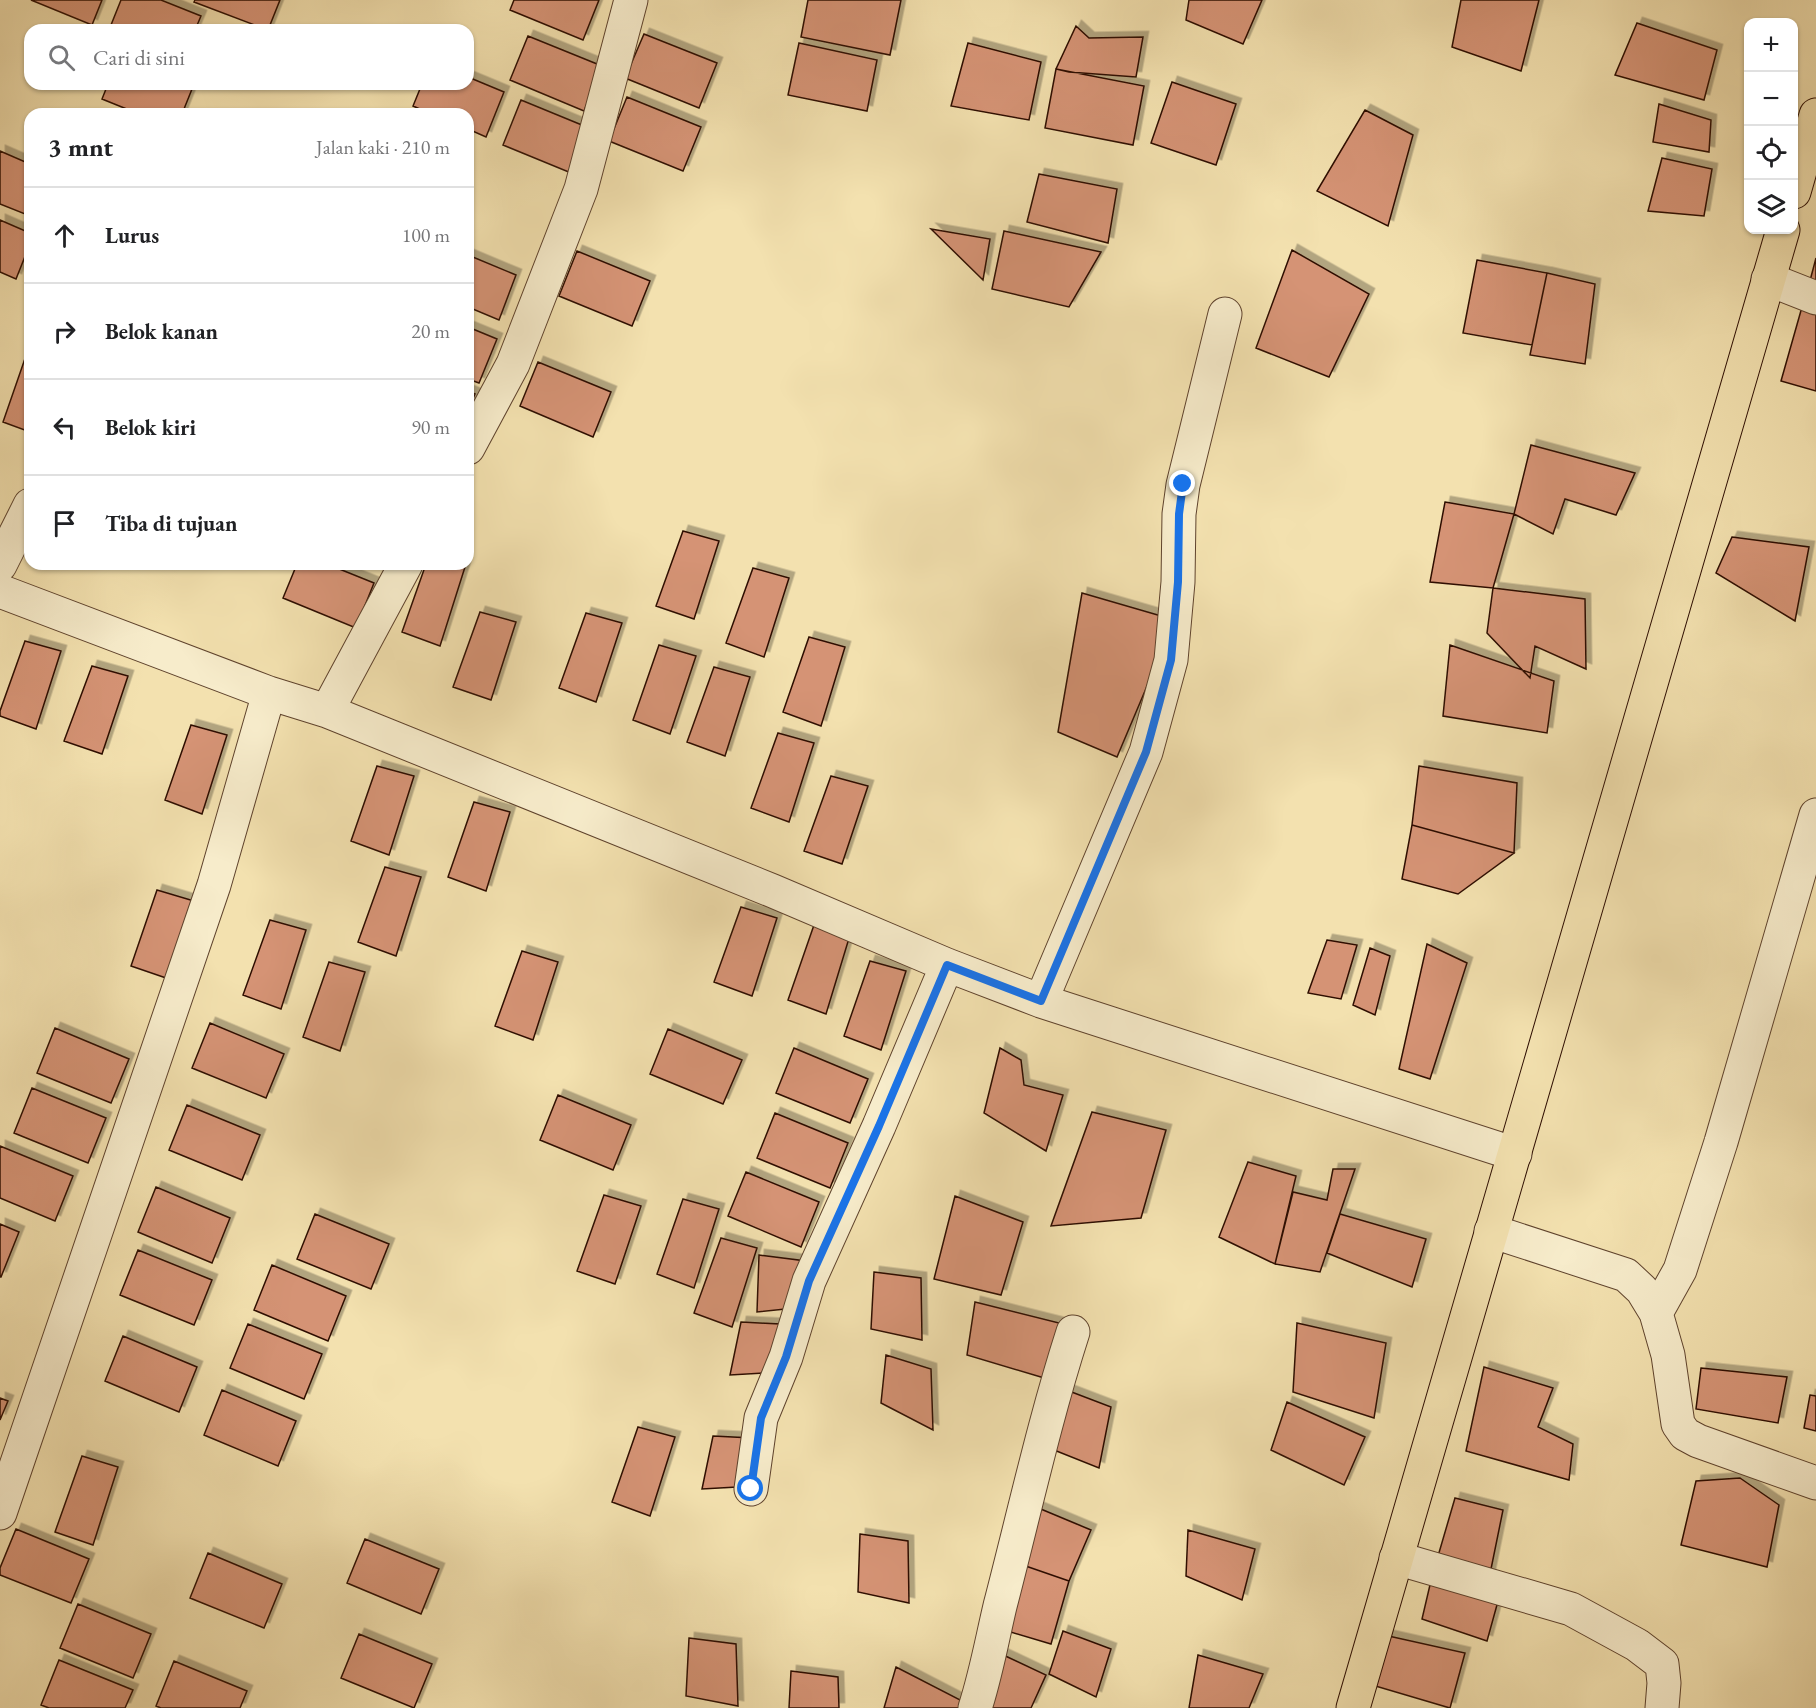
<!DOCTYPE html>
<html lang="id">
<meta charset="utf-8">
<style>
:root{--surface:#fff;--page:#f6f6f6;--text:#202124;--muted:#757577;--line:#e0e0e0}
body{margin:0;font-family:"EB Garamond",serif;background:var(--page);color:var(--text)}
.controls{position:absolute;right:18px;top:18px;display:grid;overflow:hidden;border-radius:12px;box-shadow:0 2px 4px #0004}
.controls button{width:54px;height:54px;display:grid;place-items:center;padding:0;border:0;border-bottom:2px solid var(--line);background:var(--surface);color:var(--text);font:30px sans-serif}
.stop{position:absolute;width:18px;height:18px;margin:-14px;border:4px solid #1a73e8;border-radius:50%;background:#fff}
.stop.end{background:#1a73e8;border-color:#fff;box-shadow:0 2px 6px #0008}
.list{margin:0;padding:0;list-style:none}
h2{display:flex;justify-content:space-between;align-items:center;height:78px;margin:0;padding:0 24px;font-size:26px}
h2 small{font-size:20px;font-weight:400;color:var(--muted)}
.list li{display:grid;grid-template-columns:39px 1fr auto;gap:18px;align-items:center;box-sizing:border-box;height:96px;padding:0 24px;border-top:2px solid var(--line)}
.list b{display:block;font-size:22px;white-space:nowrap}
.list em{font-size:20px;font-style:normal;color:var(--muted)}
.icon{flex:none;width:33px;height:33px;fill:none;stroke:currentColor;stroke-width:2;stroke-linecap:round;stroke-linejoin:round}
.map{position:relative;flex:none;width:1816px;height:1708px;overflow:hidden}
.search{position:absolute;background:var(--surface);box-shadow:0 2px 4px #0004;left:24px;top:24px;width:450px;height:66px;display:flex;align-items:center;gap:15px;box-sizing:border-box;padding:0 21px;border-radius:18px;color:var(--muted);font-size:22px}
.panel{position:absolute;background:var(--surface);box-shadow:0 2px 4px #0004;left:24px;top:108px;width:450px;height:462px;border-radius:18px}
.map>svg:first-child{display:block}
</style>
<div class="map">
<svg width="1816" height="1708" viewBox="0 0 1816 1708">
<defs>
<filter id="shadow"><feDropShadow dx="5.5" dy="-5.5" stdDeviation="0" flood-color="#0004"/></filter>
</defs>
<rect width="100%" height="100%" fill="#f3e1af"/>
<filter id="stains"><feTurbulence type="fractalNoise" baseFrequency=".00333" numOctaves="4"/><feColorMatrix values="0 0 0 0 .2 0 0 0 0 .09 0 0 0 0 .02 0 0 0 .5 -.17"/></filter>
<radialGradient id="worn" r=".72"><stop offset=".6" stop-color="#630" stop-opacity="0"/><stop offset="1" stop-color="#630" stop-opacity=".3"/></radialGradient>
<path fill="#d59374" stroke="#2e0e02" stroke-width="1.5" filter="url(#shadow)" d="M31 0H102L92 25Z
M121 0H161L201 16 195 30H109Z
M195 0H280L268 30 194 2Z
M514 0H599L583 40 510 10Z
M808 0H901L890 55 801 37Z
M1189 0H1262L1243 44 1186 20Z
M1461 0H1539L1521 71 1452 47Z
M1637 23 1717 50 1704 100 1615 75Z
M1076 26 1089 38 1143 37 1136 77 1069 72 1056 69Z
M644 34 717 63 699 108 625 78Z
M528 36 602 66 584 111 510 80Z
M799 43 877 60 867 111 788 95Z
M968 43 1041 62 1029 120 951 106Z
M1056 69 1144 86 1133 145 1045 128Z
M468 77 504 92 486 137 468 129V114H431L413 106 422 84H468Z
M1172 82 1236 104 1216 165 1151 143Z
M108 84H194L182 114H139L102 99Z
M627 97 701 127 683 171 609 141Z
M521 100 594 130 576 175 503 145Z
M1659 104 1711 120 1709 152 1653 142Z
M1365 110 1413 135 1388 226 1317 191Z
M0 151 30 164V216L0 204Z
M1662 158 1712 169 1704 216 1648 211Z
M1039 174 1117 189 1108 243 1027 222Z
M0 220 30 233V244L16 279 0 272Z
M931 229 990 239 983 280Z
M1004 231 1101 252 1069 307 992 289Z
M1292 250 1369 294 1329 377 1256 348Z
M577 251 650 281 632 326 559 296Z
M468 255 516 275 499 320 468 307Z
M1816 258V294L1807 292Z
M1477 260 1547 273 1532 345 1463 333Z
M1547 273 1595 284 1585 364 1530 355Z
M1802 307 1816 311V391L1781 381Z
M468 327 497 339 479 383 468 379Z
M29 347H30V432L3 422Z
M538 362 611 392 593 437 520 406Z
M468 391 475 394 468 410Z
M1531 445 1635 473 1616 515 1565 499 1553 534 1514 514Z
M1445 502 1514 514 1493 588 1430 582Z
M683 531 719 541 694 619 656 606Z
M1732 537 1809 547 1795 621 1716 573Z
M297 564H327L374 583 356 628 283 598Z
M426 564H454L465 567 440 646 402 632Z
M753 568 789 578 764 657 726 643Z
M1493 588 1585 599 1586 669 1535 646 1530 678 1487 633Z
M1082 593 1175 620 1117 757 1058 732Z
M480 612 516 622 491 700 453 687Z
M586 613 622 623 596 702 559 688Z
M809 637 845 647 821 726 783 712Z
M25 641 61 651 36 729 0 716V711Z
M659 645 696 656 670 734 633 720Z
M1450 645 1554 681 1547 733 1443 716Z
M92 666 128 676 102 754 64 741Z
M714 667 750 677 725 756 687 742Z
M191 725 227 735 202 814 165 800Z
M778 733 814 743 789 822 751 808Z
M377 766 414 776 389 855 351 841Z
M1419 766 1517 783 1514 853 1412 825Z
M831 776 868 786 842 864 804 851Z
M474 802 510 812 486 891 448 877Z
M1412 825 1514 853 1458 894 1402 879Z
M385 867 421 877 396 956 358 942Z
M157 890 194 901 169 979 131 966Z
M741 907 777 918 752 996 714 982Z
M270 920 306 930 281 1009 243 995Z
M814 925 850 935 826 1014 788 1000Z
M1327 940 1357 945 1341 999 1308 993Z
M1427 944 1467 963 1430 1079 1399 1069Z
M1370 948 1390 956 1375 1015 1353 1005Z
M522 951 558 962 533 1040 495 1026Z
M870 961 906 971 881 1050 844 1036Z
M329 962 365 972 340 1051 303 1037Z
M210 1023 284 1054 266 1098 192 1068Z
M55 1028 129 1059 111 1103 37 1073Z
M668 1029 742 1060 723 1104 650 1074Z
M794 1048 868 1079 850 1123 776 1093Z
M1000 1048 1021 1060 1024 1085 1063 1095 1046 1151 984 1113Z
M32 1088 106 1118 88 1163 14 1133Z
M558 1095 631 1125 613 1170 540 1140Z
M187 1105 260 1135 242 1180 169 1150Z
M1092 1112 1166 1130 1141 1218 1051 1226Z
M775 1113 848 1143 830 1188 757 1158Z
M0 1146 73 1176 55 1221 0 1198Z
M1248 1162 1296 1176 1275 1264 1219 1237Z
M1333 1169H1355L1320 1272 1275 1264 1293 1192 1327 1200Z
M746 1172 819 1202 801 1247 728 1216Z
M156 1187 230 1218 212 1263 138 1232Z
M604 1195 641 1206 615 1284 577 1271Z
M955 1196 1023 1222 1001 1295 934 1279Z
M683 1199 719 1209 694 1288 657 1274Z
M315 1214 389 1244 371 1289 297 1259Z
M1340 1214 1426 1239 1412 1287 1327 1253Z
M0 1224 19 1232 1 1277H0Z
M721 1238 757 1248 732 1327 694 1313Z
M138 1250 212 1280 194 1325 120 1295Z
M759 1255 806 1261 795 1308 757 1312Z
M272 1265 346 1296 328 1341 254 1310Z
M874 1272 921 1278 922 1340 871 1329Z
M975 1302 1071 1326 1051 1380 967 1355Z
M741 1322 780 1324 765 1373 730 1375Z
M1297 1323 1386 1343 1374 1418 1293 1392Z
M248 1324 322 1354 304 1399 230 1368Z
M123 1336 197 1367 179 1412 105 1381Z
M886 1355 931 1369 933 1430 881 1403Z
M1484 1367 1553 1388 1538 1427 1573 1444 1569 1480 1466 1451Z
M1701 1368 1787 1377 1778 1423 1696 1409Z
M222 1390 296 1421 278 1466 204 1435Z
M1069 1391 1111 1407 1099 1468 1049 1448Z
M1810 1395 1816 1396V1431L1804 1428Z
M0 1398 8 1401 0 1420Z
M1287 1402 1365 1437 1344 1485 1271 1450Z
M638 1427 675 1437 650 1516 612 1502Z
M713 1436 752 1438 737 1487 702 1489Z
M82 1456 118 1467 93 1545 55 1532Z
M1740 1478 1779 1505 1767 1567 1681 1545 1696 1481Z
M1455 1498 1503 1510 1490 1574 1436 1563Z
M1036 1507 1091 1530 1069 1581 1017 1563Z
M16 1529 89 1559 71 1603 0 1575V1568Z
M1188 1530 1255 1549 1242 1600 1186 1576Z
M860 1534 908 1541 909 1603 858 1592Z
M365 1539 439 1569 421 1614 347 1583Z
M208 1553 282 1584 264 1628 190 1598Z
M1017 1563 1069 1581 1051 1644 1004 1630Z
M1433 1572 1500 1594 1487 1641 1422 1619Z
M78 1604 151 1634 133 1678 60 1648Z
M1063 1631 1111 1649 1096 1697 1049 1674Z
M359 1634 432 1664 414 1708 341 1678Z
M1384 1635 1465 1653 1450 1708 1372 1685Z
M689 1638 736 1644 738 1706 686 1696Z
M999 1653 1046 1675 1031 1708H982Z
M1198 1655 1263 1674 1249 1708H1189Z
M59 1660 133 1690 125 1708H49L41 1705Z
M174 1661 247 1691 240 1708H161L156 1706Z
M896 1667 970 1705 969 1708H884Z
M791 1671 838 1677 839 1708H789Z"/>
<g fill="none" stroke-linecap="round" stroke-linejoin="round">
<defs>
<path id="minor" d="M1768 279 1816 298
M468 448 513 364 581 189 631 0
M0 565 30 505
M0 591 269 693 327 711 773 891 947 965 1041 1001 1515 1154
M327 711 406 564
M1041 1001 1146 752 1171 660 1178 582 1179 514 1183 485 1225 314
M1491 1231 1626 1275 1642 1290 1656 1313 1668 1355 1678 1424 1685 1434 1698 1441 1816 1483
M1656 1313 1680 1270 1721 1142 1816 815
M751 1489 761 1418 786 1357 809 1281 879 1126 947 965
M0 1513 214 885 269 693
M1396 1558 1571 1609 1637 1645 1662 1664 1664 1683 1662 1708
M975 1708C986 1674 992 1640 1000 1606 1024 1514 1044 1422 1073 1332"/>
<path id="major" d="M1794 192 1816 115
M1353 1708 1783 230"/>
</defs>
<use href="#minor" stroke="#5f432d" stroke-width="35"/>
<use href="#major" stroke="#2e0e02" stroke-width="35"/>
<use href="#minor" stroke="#f7eccb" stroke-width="33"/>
<use href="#major" stroke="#f3e1af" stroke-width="33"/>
</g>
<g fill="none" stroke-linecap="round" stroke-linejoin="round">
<path stroke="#1a73e8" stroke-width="8" d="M751 1489 761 1418 786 1357 809 1281 879 1126 947 965 1041 1001 1146 752 1171 660 1178 582 1179 514 1183 484"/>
</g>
<rect width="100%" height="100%" filter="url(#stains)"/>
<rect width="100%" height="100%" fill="url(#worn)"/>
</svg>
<div class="controls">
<button>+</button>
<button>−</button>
<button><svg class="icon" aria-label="locate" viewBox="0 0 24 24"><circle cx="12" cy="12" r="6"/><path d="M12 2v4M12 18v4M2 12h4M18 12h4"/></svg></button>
<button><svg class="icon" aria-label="layers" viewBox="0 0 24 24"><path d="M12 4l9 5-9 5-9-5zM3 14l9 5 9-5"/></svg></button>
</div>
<div class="stop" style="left:751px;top:1489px"></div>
<div class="stop end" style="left:1183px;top:484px"></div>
<div class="search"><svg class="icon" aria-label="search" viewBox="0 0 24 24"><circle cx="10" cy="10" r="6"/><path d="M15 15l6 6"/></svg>Cari di sini</div>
<section class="panel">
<h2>3 mnt<small>Jalan kaki · 210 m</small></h2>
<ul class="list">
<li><svg class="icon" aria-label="ahead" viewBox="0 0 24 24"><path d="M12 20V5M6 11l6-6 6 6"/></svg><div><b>Lurus</b></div><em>100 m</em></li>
<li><svg class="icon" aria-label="right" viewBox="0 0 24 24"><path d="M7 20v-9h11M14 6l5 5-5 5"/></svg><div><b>Belok kanan</b></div><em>20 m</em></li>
<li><svg class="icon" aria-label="left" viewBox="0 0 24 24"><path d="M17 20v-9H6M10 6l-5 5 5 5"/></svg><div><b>Belok kiri</b></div><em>90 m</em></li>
<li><svg class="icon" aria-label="arrive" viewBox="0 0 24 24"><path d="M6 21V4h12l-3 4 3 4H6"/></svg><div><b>Tiba di tujuan</b></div></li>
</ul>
</section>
</div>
